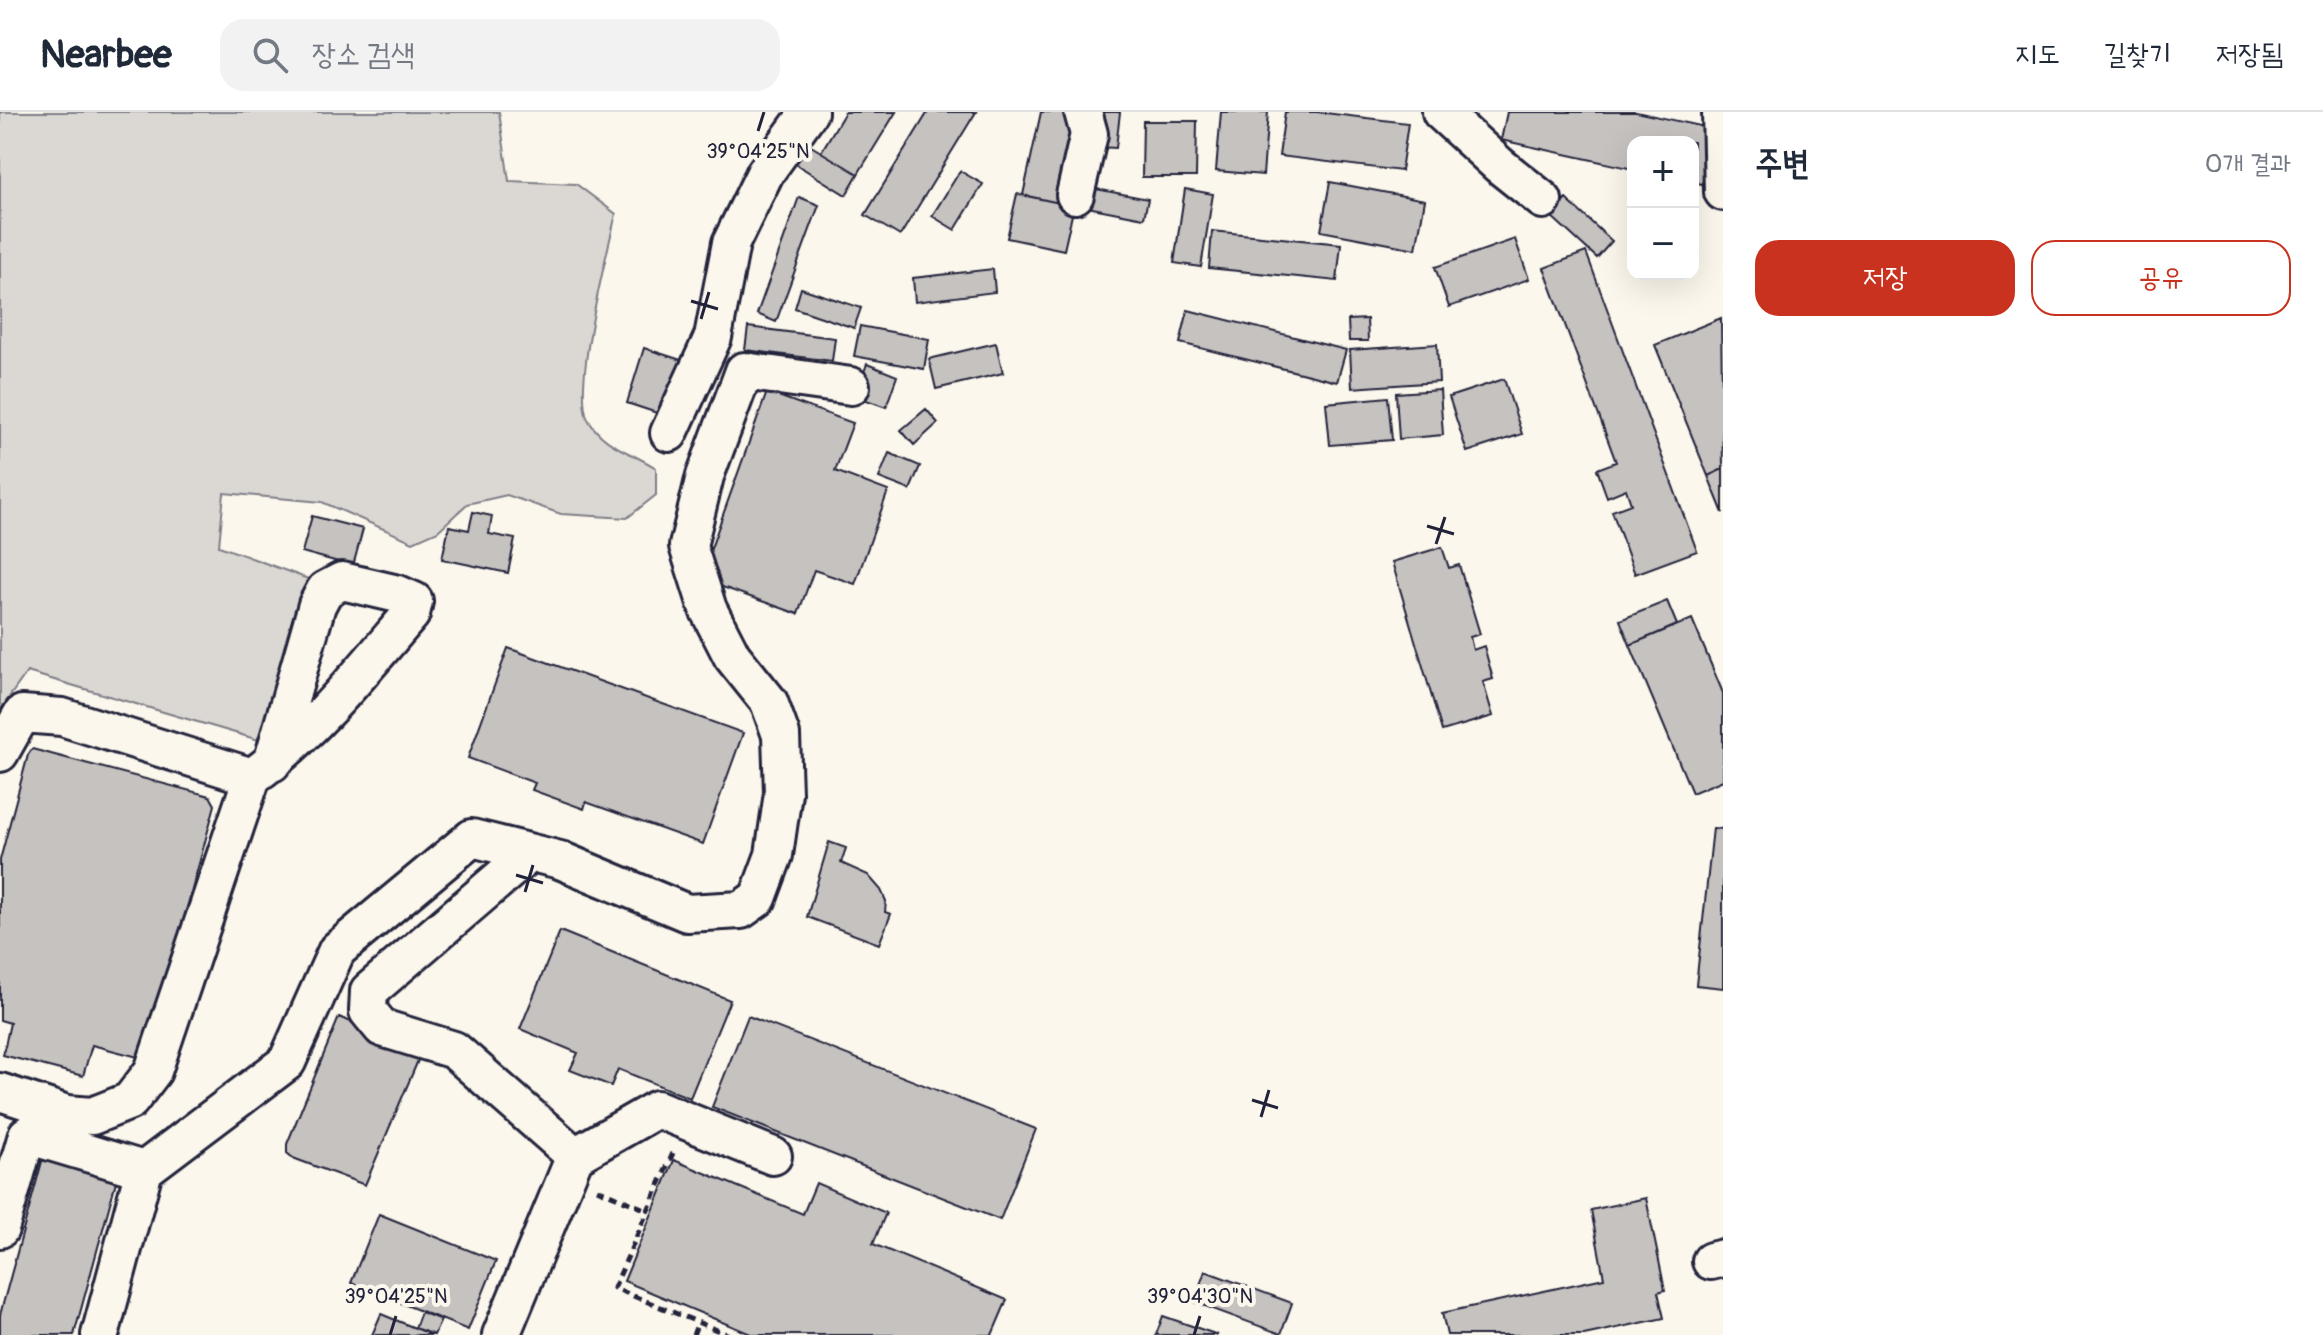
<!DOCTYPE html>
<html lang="ko">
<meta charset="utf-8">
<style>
:root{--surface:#fff;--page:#f2f2f3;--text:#1f2937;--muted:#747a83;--line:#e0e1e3;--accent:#c8321e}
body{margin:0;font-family:Pangolin,"Poor Story",sans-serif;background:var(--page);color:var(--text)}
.controls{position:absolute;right:24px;top:24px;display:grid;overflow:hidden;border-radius:16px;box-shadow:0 8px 32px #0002}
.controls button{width:72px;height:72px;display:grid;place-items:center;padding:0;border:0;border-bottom:2px solid var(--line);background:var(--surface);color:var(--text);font:40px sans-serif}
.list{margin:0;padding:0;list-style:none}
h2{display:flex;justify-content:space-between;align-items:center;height:104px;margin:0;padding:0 32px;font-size:34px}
h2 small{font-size:26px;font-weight:400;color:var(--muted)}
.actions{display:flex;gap:16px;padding:24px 32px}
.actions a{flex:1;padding:18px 0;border:2px solid var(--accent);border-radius:24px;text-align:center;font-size:28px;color:var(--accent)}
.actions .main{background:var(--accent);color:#fff}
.icon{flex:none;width:44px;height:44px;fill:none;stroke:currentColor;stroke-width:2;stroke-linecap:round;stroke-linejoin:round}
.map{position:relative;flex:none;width:1723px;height:1223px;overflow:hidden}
header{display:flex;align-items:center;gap:48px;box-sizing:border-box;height:112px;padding:0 40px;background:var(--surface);border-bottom:2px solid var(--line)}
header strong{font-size:38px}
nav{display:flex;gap:44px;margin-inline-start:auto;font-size:28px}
.search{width:560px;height:72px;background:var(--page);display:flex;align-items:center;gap:20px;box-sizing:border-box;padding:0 28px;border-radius:24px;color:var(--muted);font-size:30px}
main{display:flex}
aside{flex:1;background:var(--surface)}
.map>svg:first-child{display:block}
</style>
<header>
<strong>Nearbee</strong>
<div class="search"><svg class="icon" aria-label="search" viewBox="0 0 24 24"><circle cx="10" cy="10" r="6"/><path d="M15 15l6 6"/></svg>장소 검색</div>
<nav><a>지도</a><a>길찾기</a><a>저장됨</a></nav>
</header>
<main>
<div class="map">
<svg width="1723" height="1223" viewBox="0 0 1723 1223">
<rect width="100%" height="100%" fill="#fbf7ec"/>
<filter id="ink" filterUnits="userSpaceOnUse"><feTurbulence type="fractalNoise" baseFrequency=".0125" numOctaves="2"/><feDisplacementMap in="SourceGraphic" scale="16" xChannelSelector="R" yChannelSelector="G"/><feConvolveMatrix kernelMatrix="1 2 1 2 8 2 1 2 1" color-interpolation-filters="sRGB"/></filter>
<g filter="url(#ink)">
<path fill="#dbd8d3" stroke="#7e7d87" stroke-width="2" d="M0 0H499L509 69 576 72 616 102C607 141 572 276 588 307 603 335 632 340 656 356V383L627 406 561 402 507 383 467 392 438 419 413 430 322 390 224 381 219 434 319 471 303 563 259 628 27 560 0 598Z"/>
<path fill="#c6c2c0" stroke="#22223b" stroke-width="2" d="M845 0H896L858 62 821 40Z
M928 0H976L900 124 865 103Z
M1041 0H1078L1064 92 1023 83Z
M1100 0H1120L1116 36 1097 35Z
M1221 0H1268L1263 63 1216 59Z
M1285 0H1317L1408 11 1401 59 1279 44Z
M1507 0H1636L1714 17 1702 72 1693 70V30H1633V57L1501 28Z
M1143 9H1197L1196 65H1142Z
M806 31 858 62 846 83 794 51Z
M960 59 983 72 955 118 932 104Z
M1330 70 1425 88 1416 137 1321 119Z
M1086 75 1148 87 1144 106 1082 94Z
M1185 77 1213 82 1201 155 1174 151Z
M1017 82 1074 94 1064 138 1007 126Z
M799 85 819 93 776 210 757 202Z
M1566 87 1612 129 1597 146 1551 104Z
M1212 119 1341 132 1337 169 1209 156Z
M1515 127 1529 167 1449 195 1435 155Z
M1586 140 1697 439 1635 462 1612 399 1631 392 1626 377 1607 385 1597 357 1616 350 1544 156Z
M993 157 995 180 915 190 913 166Z
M801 176 861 196 854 216 795 196Z
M1188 198 1346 238 1337 270 1180 231Z
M1721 206 1723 357 1708 364 1655 233Z
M1367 207 1368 229H1349L1348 208Z
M860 214 929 227 924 257 854 244Z
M748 215 835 226 832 249 745 238Z
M996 231 1003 261 936 277 929 247Z
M1437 232 1439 270 1352 276 1350 238Z
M644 236 690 251 672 306 627 291Z
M867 252 897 264 886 295 855 284Z
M1504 267 1522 322 1467 340 1449 285Z
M1440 278 1443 323 1399 327 1396 281Z
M767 280 853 311 835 359 888 379 855 472 814 458 798 502 700 467Z
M1388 285 1392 328 1330 333 1326 291Z
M926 297 938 311 914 333 901 318Z
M889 341 920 354 910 378 879 366Z
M1723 357V401L1708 364Z
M473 400 492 404 489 422 515 427 508 461 442 447 449 414 469 418Z
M312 404 363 417 353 454 302 440Z
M1442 435 1449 456 1459 453 1480 522 1470 525 1473 538 1484 534 1493 567 1483 570 1493 604 1442 619 1392 450Z
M1667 489 1677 513 1630 533 1620 508Z
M1692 507 1723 581V668L1692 681 1630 533Z
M508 536 743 621 703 732 586 690 584 697 532 678 535 671 468 646Z
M32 637 210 684 215 693 148 939 144 944 138 945 92 933 83 964 3 943 10 911 0 908V748L28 643Z
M1713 716 1723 717V876L1696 873Z
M829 730 846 736 841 751 868 763 881 778 886 789 885 800 891 802 879 832 807 805Z
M560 819 730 888 690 986 618 957 611 974 570 958 578 941 520 917Z
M748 904 1036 1017 1000 1108 712 995Z
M339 905 422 939 365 1073 293 1046 287 1041V1032Z
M44 1042 118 1062 74 1223H0V1203Z
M674 1048 803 1102 816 1071 886 1101 873 1132 1007 1188 992 1223H753L624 1169Z
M1646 1086 1665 1178 1658 1180 1664 1206 1584 1223H1447L1442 1201 1604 1166 1591 1098Z
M379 1102 496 1149 468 1218 351 1171Z
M1205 1159 1292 1191 1281 1222 1194 1190Z
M421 1200 441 1208 434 1223 415 1216Z
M381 1202 415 1216 433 1223H372Z
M1163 1204 1218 1223H1156Z"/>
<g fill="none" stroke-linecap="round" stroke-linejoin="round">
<defs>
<path id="minor" d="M1441 0 1499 53 1543 88
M1721 0 1723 80
M1075 83 1089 22 1083 0
M669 321 713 225 731 131 765 61 809 0
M0 641 22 602 62 605 252 665C314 620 361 560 411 502L414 489 398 482 342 469 325 478 317 493 272 651
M530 741 369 879 368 899 382 916 454 938 575 1044
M0 980 67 1002 92 1004 130 989 153 959 252 665
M0 1117 27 1023 144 1058
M1711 1149 1723 1146
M100 1223 144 1058 287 950 337 838 472 726 560 748 687 801 741 798 758 786 774 743 783 681 781 623 769 590 732 544 708 497 688 434 705 364 744 259 851 274
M501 1223 575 1044 657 997 773 1044"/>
</defs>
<use href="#minor" stroke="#22223b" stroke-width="42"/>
<path stroke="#22223b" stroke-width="5" stroke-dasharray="8 6" stroke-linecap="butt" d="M673 1041 614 1176 729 1223
M597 1077 647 1098
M693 1223 698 1210"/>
<use href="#minor" stroke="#fbf7ec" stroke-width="36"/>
</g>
</g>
<path fill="none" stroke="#22223b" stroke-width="3" d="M758 19 764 0M691 189 718 197M701 207 709 180M1427 414 1454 422M1436 432 1445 405M516 763 543 771M525 780 533 753M1252 988 1278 996M1261 1005 1269 978M390 1223 396 1204M1194 1223 1200 1204"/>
<g font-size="20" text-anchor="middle" fill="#22223b" stroke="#fbf7ec" stroke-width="8" stroke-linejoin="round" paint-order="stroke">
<text x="758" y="46">39°04'25"N</text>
<text x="396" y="1191">39°04'25"N</text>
<text x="1200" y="1191">39°04'30"N</text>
</g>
</svg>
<div class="controls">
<button>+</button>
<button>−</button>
</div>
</div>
<aside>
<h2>주변<small>0개 결과</small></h2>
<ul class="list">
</ul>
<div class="actions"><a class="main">저장</a><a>공유</a></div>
</aside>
</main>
